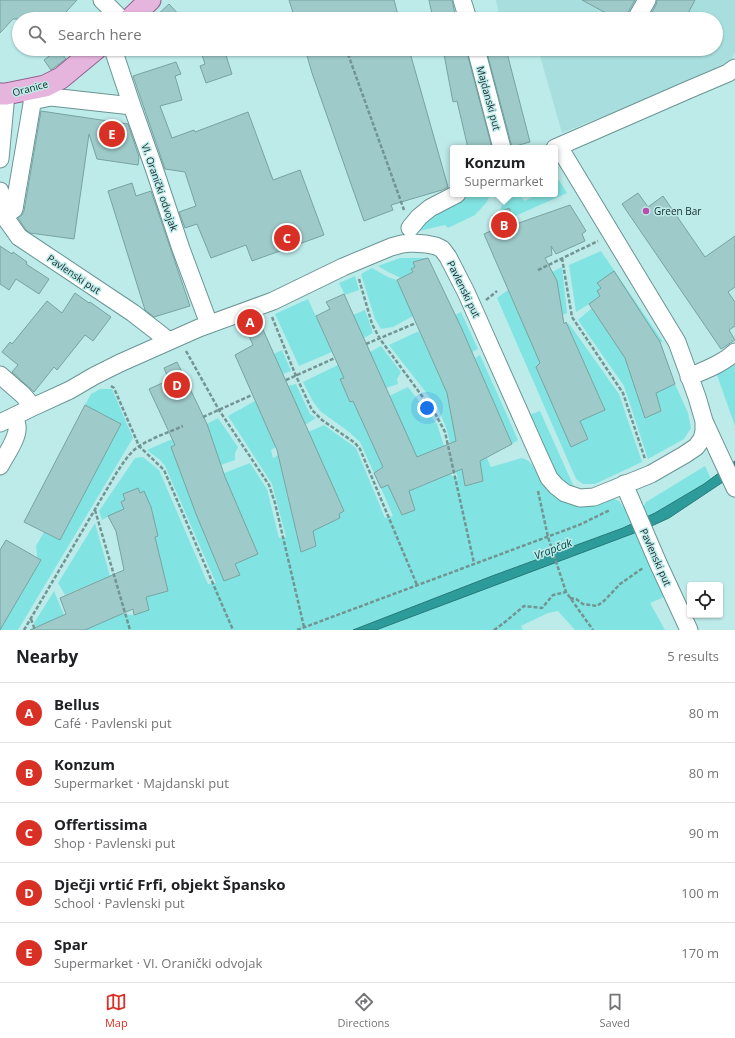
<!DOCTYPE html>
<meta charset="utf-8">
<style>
:root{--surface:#fff;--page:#f6f6f6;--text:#202124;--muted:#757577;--line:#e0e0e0;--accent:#d93025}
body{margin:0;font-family:"Open Sans",sans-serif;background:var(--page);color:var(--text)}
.controls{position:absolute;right:12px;bottom:12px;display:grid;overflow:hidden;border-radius:4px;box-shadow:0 1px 3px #0004}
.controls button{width:36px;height:36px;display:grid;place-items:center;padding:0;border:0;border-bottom:1px solid var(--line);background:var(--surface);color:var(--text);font:20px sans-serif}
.you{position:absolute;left:427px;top:408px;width:14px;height:14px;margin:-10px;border:3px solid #fff;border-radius:50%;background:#1a73e8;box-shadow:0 0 0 6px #1a73e833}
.badge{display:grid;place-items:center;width:26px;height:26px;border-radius:50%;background:var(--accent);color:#fff;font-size:13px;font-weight:700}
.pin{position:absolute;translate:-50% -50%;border:2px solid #fff;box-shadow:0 1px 4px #0006}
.popup{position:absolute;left:450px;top:145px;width:108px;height:52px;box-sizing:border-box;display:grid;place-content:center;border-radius:4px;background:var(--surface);filter:drop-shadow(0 1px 3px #0005);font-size:13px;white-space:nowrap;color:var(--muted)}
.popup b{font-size:15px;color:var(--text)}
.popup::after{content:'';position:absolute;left:50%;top:100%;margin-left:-8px;border:8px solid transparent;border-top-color:var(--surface)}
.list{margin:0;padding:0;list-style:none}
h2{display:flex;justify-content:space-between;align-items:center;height:52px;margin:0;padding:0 16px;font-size:17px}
h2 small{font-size:13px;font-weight:400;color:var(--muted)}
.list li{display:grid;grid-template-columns:26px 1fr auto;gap:12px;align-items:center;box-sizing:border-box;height:60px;padding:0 16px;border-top:1px solid var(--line)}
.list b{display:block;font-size:15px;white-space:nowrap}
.list p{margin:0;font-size:13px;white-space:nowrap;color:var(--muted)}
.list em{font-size:13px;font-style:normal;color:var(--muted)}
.icon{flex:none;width:22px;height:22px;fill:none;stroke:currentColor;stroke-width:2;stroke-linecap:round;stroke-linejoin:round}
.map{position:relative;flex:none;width:735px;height:630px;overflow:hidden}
.search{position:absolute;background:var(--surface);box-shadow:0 1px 3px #0004;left:12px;right:12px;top:12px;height:44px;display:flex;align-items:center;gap:10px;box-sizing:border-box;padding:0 14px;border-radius:22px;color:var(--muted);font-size:15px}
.sheet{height:352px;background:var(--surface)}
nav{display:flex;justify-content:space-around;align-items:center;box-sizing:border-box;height:56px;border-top:1px solid var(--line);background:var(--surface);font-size:11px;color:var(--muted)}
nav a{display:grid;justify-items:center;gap:2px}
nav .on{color:var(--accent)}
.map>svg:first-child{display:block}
</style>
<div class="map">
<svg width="735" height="630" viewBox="0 0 735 630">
<rect width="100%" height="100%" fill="#bdebea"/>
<path fill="#a8dfde" d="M496 0H735V52L732 58 728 63 716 71 562 133 538 49H716V19H530L529 15H499Z"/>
<path fill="#82e4e2" d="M555 174 567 193 513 217 509 208 499 213 504 200 511 194 520 196 525 201 537 194H555Z
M470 194H491L486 203 475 215 448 228 445 225 419 231 416 230 435 212Z
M601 251 663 342H660L614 272 597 283 601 288 600 296 589 304 576 312 569 265Z
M400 258H428L413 262 415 267 411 269 413 272 401 278 388 272 378 266Z
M562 267 567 313 563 315 562 312 552 272Z
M372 268 388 277 397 280 413 316 393 327 381 329 375 319 361 274Z
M355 276 359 290 345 295 339 283Z
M508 290 540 363 536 367 571 447 588 439 580 421 605 410 567 323 570 325 619 394 642 462 595 484H583L576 479 497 298Z
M308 299 332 352 299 366 275 314Z
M592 308 625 358 645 418 661 411 656 393 675 384 688 413 691 428 684 439 648 459 624 386 578 320Z
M365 310 373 333 364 338 353 315Z
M461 312 478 349 472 352 455 315Z
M419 331 447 393 465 486 483 481 478 452 483 449 491 467 522 458C538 462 537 484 551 492 554 494 561 494 566 495 580 496 594 498 609 500L614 499 619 501 628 513 664 597 650 603 665 630H575L558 611 548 613 521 626 523 630H85L121 614 134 615 149 610 145 591H168L155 537 158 535 155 526 147 513 152 510 144 491 140 493 137 488 123 494 125 500 121 502 124 509 102 520 99 511 135 458 143 457 159 470 208 584 216 583 165 466 160 460 147 450 186 433 189 439 171 447 196 514 224 581 240 575 235 564 224 473 250 463 267 489 279 538 286 537 272 484 228 416 255 401 276 447 271 450 273 458 278 455 301 552 316 546 310 517 317 495 330 523 340 518 339 514 344 511 308 432 324 425 356 448 385 518 393 516 381 488 388 485 402 515 415 509 407 486 415 489 450 474 458 480 447 430 438 408 389 345Z
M381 346 401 372 397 379 398 384 386 388 370 352Z
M282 350 291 371 283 374 274 354Z
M480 355 518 440 512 444 475 358Z
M735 360V426L717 375Z
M338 365 344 378 340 380 350 402 353 401 383 467 374 473 360 442 349 432 320 411 312 400 303 382Z
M296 384 310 414 316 418 305 425 288 386Z
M408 387 437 424 444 446 417 457 389 396Z
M100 389H112L133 438 18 630H0L41 560 37 557V554L36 546 44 532 60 540 121 424 85 405 91 394Z
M540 411 574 487 563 482 557 475 529 415Z
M218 418 238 447 235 453V460L221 465 207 424Z
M705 466 711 479 704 484 655 513 647 517 643 508 646 502Z
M95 523 110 576 65 595 58 583Z
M54 591 64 615 46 623 49 630H30L31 629 36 627 34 623Z"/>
<path fill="#2e9b9b" stroke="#277878" d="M735 461V474L669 518 645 529 376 630H353L492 576 623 528 655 513 704 484Z"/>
<path fill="#9ecbca" stroke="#77a3a2" d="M0 0H77L66 12 74 19H13L0 33Z
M289 0H394L399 19H295Z
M429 0H452L456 19H433Z
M582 0H635L627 14 626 19H617Z
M657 0H695L685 19H648L656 5Z
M169 4 183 19H153Z
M58 49 66 59 51 70 44 60Z
M200 49H224L232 74 206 83 200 66 205 64Z
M305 49H409L448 187 442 190 391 205 393 210 364 221 312 73Z
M443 49H466L492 148H468L457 101 453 102Z
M486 49H506L530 142 512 147Z
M176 62 181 74 175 76 182 100 160 106 172 138 194 130 195 132 248 112 273 180 300 170 324 235 252 261 246 245 211 258 197 224 185 228 179 212 196 206 185 172 165 169 133 76Z
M41 111 128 124 139 157 138 165 97 159 89 134 74 239 30 233 26 230 18 218 22 215 24 211Z
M132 183 136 196 151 191 190 306 154 317 145 310 108 191Z
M638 193 648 207 663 196 705 257 735 236V287L728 292 735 302V326L729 330 735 340 721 349 622 204Z
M570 205 586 231 582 234 585 241 556 254 551 246 552 255 545 258 557 281 564 324 566 322 605 410 580 421 588 439 571 447 536 367 540 363 484 234 504 225 492 216 509 208 516 224Z
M0 246 12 254 13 252 27 262 26 264 49 279 39 294 16 279 9 290 0 284Z
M428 258 461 327 512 444 480 461 483 481 465 486 462 469 409 491 415 510 402 515 388 485 381 488 374 473 383 467 353 401 350 402 340 379 344 378 316 316 330 309 326 302 344 294 417 457 456 441 447 393 397 280 413 272 411 269 415 267 413 262Z
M614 271 660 342 675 384 656 393 661 411 645 418 625 358 589 304 600 296 597 291 601 288 597 283Z
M75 293 89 303 90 302 111 317 93 341 85 335 57 370 54 367 34 392 12 372 18 365 2 352 10 342 12 344 47 301 62 313Z
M260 323 344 511 339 514 340 518 313 531 316 546 301 552 277 450 235 355 253 345 246 329Z
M177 362 207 424 225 477 258 554 235 564 240 575 224 581 196 514 171 447 175 445 149 389 169 380 164 368Z
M85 405 121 424 60 540 24 522Z
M138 488 140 493 144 491 151 507 158 536 155 537 168 591 146 597 149 610 134 615 133 609 85 630H30L66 614 60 598 124 570 116 531 108 516 124 509 121 502 125 500 123 494Z
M6 540 41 560 0 630V550Z"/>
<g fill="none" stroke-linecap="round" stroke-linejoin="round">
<defs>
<path id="minor" d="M102 0 121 19
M462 0 468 19
M636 19 647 0
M113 49 132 106 154 168 181 249 209 324
M476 49 502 148
M32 101 51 97 132 106
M555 148 688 90 728 73 735 68
M0 159 6 94
M0 191 4 216 19 237 133 313 169 341
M4 216 14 209 33 98 32 89
M410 228 419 217 430 208 457 194
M0 375 23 395 33 407
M689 377C705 370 722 364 735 352
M704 421 735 488
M0 423 33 407 70 390 94 376 120 363 199 328 273 301 343 267 391 247 402 244 411 243 426 244 436 246 442 249 448 257 466 292 482 328 539 456 549 478 556 486 565 493 580 498 594 497 651 474 684 455 696 447 702 439 704 431V421L697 397 677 342 559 147
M0 466C5 456 19 437 17 426 17 423 15 419 14 417
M624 484 658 563 689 630"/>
<path id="major" d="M130 19 150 0
M0 94H6L45 86 61 78 96 49"/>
</defs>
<use href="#minor" stroke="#699594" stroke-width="19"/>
<use href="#major" stroke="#92638f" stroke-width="23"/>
<path stroke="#729493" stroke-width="2.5" stroke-dasharray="4 2" stroke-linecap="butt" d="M348 54 404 210
M562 258 572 317 623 393 645 459
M538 270 598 241
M359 279 372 324 380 339 436 415 445 432 474 563
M486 300 497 291
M272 317 296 376 312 410 322 420 355 443 360 449 417 585
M366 344 416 323
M186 351 219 410 269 485 275 503 304 627
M286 380 335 358
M111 386 114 388 139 446 164 470 233 630
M203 417 252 395
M538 491 548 537 566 592 593 630
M95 510 130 630
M570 598 576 599 583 604 597 606 605 600 620 584 640 570 643 568
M31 619 35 630
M24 630 117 472C122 465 126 458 132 452 144 440 168 433 183 426
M297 630 579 525 610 510
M494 630 505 622 524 606 542 608 553 595 566 592"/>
<use href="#minor" stroke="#fff" stroke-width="17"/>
<use href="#major" stroke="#e6b5dd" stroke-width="21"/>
</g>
<circle fill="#bb4dac" stroke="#bdebea" stroke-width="1.5" cx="646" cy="211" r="4"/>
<g text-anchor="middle" stroke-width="3" stroke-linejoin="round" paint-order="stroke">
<g font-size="10" fill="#162828" stroke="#bdebea">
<text transform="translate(30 88) rotate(-15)" y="4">Oranice</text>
<text transform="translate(489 98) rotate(75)" y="4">Majdanski put</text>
<text transform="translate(160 187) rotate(71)" y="4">VI. Oranički odvojak</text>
<text transform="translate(74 274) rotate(34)" y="4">Pavlenski put</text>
<text transform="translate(464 289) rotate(64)" y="4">Pavlenski put</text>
<text transform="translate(656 557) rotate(66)" y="4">Pavlenski put</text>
</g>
<g font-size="10" fill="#162828" stroke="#bdebea" text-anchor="start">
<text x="654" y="215">Green Bar</text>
</g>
<g font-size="11" font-style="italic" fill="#054747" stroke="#bdebea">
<text transform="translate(553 549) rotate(-21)" y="4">Vrapčak</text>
</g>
</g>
</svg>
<div class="controls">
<button><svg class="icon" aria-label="locate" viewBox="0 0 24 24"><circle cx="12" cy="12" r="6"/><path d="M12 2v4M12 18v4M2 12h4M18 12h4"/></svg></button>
</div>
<div class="you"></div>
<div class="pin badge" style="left:250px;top:322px">A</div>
<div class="pin badge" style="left:504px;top:225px">B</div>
<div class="popup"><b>Konzum</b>Supermarket</div>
<div class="pin badge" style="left:287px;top:238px">C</div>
<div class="pin badge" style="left:177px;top:385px">D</div>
<div class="pin badge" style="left:112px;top:134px">E</div>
<div class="search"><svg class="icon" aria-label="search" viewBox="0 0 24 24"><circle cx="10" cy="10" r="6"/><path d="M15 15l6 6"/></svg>Search here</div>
</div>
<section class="sheet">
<h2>Nearby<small>5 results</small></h2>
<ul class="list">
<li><span class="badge">A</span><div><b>Bellus</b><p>Café · Pavlenski put</p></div><em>80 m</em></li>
<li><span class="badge">B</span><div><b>Konzum</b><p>Supermarket · Majdanski put</p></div><em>80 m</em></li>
<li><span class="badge">C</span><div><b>Offertissima</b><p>Shop · Pavlenski put</p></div><em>90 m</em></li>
<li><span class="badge">D</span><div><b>Dječji vrtić Frfi, objekt Špansko</b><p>School · Pavlenski put</p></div><em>100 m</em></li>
<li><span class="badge">E</span><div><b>Spar</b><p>Supermarket · VI. Oranički odvojak</p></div><em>170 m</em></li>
</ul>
</section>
<nav>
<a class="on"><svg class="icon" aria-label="map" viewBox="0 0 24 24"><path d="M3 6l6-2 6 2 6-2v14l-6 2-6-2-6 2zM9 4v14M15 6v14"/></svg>Map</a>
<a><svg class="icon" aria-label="directions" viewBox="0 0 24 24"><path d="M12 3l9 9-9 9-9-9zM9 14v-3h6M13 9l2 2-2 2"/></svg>Directions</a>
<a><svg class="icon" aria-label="saved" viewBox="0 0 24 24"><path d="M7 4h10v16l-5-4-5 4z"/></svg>Saved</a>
</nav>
